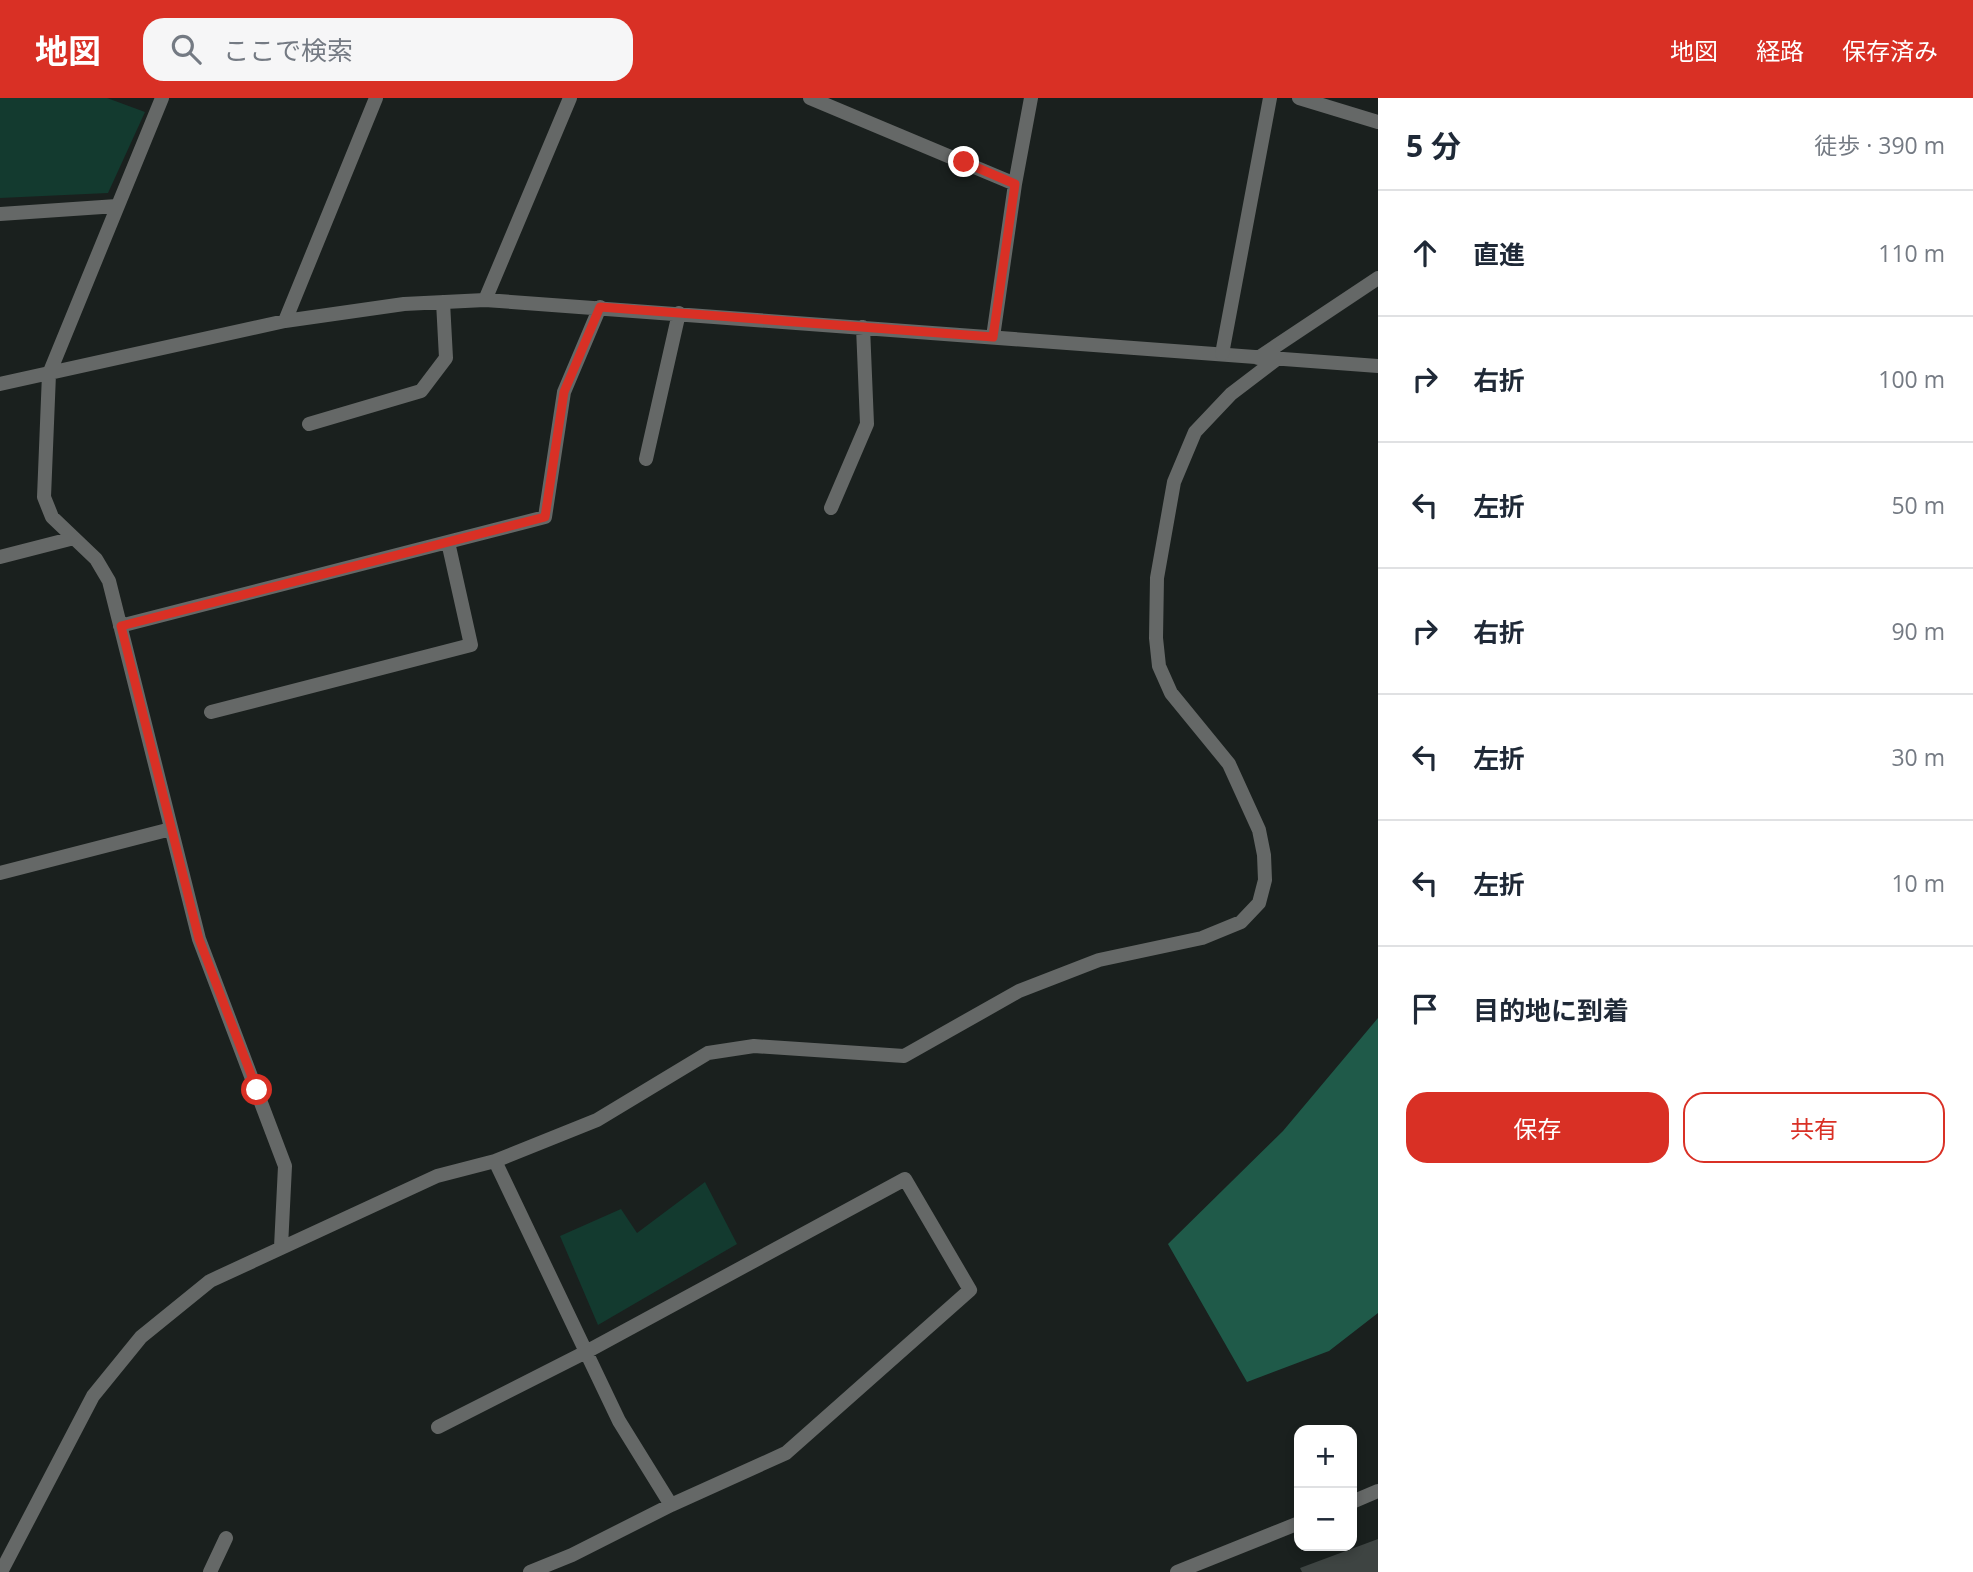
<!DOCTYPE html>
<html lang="ja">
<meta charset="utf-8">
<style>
:root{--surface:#fff;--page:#f6f6f7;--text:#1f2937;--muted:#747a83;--line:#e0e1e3;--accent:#d93025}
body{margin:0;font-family:"Open Sans","Noto Sans JP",sans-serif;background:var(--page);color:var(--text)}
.controls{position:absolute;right:21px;bottom:21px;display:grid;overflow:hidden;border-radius:14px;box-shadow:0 4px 10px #0003}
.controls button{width:63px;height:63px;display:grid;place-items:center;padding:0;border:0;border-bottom:2px solid var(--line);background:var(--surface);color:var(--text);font:35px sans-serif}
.stop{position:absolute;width:21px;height:21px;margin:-16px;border:5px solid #d93025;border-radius:50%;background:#fff}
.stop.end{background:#d93025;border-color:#fff;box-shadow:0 2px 7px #0008}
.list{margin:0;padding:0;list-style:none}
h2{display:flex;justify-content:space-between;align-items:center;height:91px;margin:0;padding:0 28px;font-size:30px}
h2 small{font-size:23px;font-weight:400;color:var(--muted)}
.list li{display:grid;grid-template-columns:46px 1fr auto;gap:21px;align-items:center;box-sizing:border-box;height:126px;padding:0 28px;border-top:2px solid var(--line)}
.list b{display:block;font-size:26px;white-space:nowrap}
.list em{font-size:23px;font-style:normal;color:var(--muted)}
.actions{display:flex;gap:14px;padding:21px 28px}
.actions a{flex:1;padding:16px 0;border:2px solid var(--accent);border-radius:21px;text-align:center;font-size:24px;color:var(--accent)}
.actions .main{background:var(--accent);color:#fff}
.icon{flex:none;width:38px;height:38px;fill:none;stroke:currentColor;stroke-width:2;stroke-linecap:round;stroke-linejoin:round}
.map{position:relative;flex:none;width:1378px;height:1474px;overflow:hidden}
header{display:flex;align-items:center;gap:42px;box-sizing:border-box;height:98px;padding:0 35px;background:var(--accent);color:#fff}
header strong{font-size:33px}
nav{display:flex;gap:38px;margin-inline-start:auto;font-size:24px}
.search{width:490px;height:63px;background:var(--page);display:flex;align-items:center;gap:18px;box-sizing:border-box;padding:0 24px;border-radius:21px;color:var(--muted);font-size:26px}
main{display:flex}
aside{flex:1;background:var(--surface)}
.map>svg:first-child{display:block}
</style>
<header>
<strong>地図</strong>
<div class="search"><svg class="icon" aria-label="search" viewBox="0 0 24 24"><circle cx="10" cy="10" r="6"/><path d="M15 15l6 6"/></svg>ここで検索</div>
<nav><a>地図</a><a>経路</a><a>保存済み</a></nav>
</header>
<main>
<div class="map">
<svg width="1378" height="1474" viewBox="0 0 1378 1474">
<rect width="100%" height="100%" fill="#1a201e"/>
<path fill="#133a2f" d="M0 0H107L145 14 108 95 0 100Z
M705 1084 737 1146 598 1227 560 1138 621 1111 637 1135Z"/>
<path fill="#1f5a49" d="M1378 920V1215L1329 1253 1247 1284 1168 1146 1283 1033Z"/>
<path fill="#3e4442" d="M1378 1441V1474H1302L1300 1470Z"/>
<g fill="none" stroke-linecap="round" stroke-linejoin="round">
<path stroke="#656867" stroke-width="14" d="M162 0 49 276 44 399 52 419 96 461 109 483 199 841 285 1068 281 1149
M810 0 1015 86
M1299 0 1378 24
M0 116 117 108
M485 202 570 0
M285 223 376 0
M993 239 1015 86 1031 0
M1258 260 1378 180
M0 286 285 223 404 206 485 202 1378 268
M309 326 421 293 446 260 443 204
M646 361 679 215
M831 410 867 326 863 229
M0 459 74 440
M120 528 545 419 564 294 600 209
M211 614 471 547 448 444
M0 775 171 731
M495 1063 619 1323 671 1407
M438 1329 586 1254 905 1081 970 1192 786 1355 671 1407 572 1457 530 1474
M1352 1404 1378 1393
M1 1474 93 1298 141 1239 210 1183 437 1078 495 1063 597 1022 708 955 754 948 904 958 1019 893 1099 862 1202 840 1241 824 1259 805 1265 782 1264 757 1259 732 1229 666 1171 595 1159 568 1156 540 1157 480 1174 384 1195 334 1231 296 1277 261
M210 1474 226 1440
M1177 1474 1299 1425"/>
<path stroke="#656867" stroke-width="14" d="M1222 256 1270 0"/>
</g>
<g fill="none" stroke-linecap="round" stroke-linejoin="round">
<path stroke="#d93025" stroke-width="9" d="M257 992 199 841 121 528 545 419 564 294 600 209 993 239 1015 86 964 64"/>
</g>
</svg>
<div class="controls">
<button>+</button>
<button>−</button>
</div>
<div class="stop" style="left:257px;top:992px"></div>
<div class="stop end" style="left:964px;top:64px"></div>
</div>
<aside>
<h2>5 分<small>徒歩 · 390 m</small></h2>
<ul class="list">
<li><svg class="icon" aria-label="ahead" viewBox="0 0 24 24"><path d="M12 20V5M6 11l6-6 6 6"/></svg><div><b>直進</b></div><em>110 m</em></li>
<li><svg class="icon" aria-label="right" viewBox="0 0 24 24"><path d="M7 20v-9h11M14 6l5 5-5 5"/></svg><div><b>右折</b></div><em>100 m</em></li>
<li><svg class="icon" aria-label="left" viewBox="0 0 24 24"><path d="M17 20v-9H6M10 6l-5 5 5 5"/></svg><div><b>左折</b></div><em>50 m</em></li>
<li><svg class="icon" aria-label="right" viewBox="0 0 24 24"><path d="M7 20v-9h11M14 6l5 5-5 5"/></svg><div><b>右折</b></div><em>90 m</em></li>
<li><svg class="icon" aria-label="left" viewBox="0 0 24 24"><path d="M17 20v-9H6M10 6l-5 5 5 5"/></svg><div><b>左折</b></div><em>30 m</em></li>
<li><svg class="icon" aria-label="left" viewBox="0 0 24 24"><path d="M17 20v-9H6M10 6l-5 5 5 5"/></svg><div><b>左折</b></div><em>10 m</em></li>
<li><svg class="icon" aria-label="arrive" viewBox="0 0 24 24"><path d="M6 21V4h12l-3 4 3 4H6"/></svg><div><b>目的地に到着</b></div></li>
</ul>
<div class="actions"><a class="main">保存</a><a>共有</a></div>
</aside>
</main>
